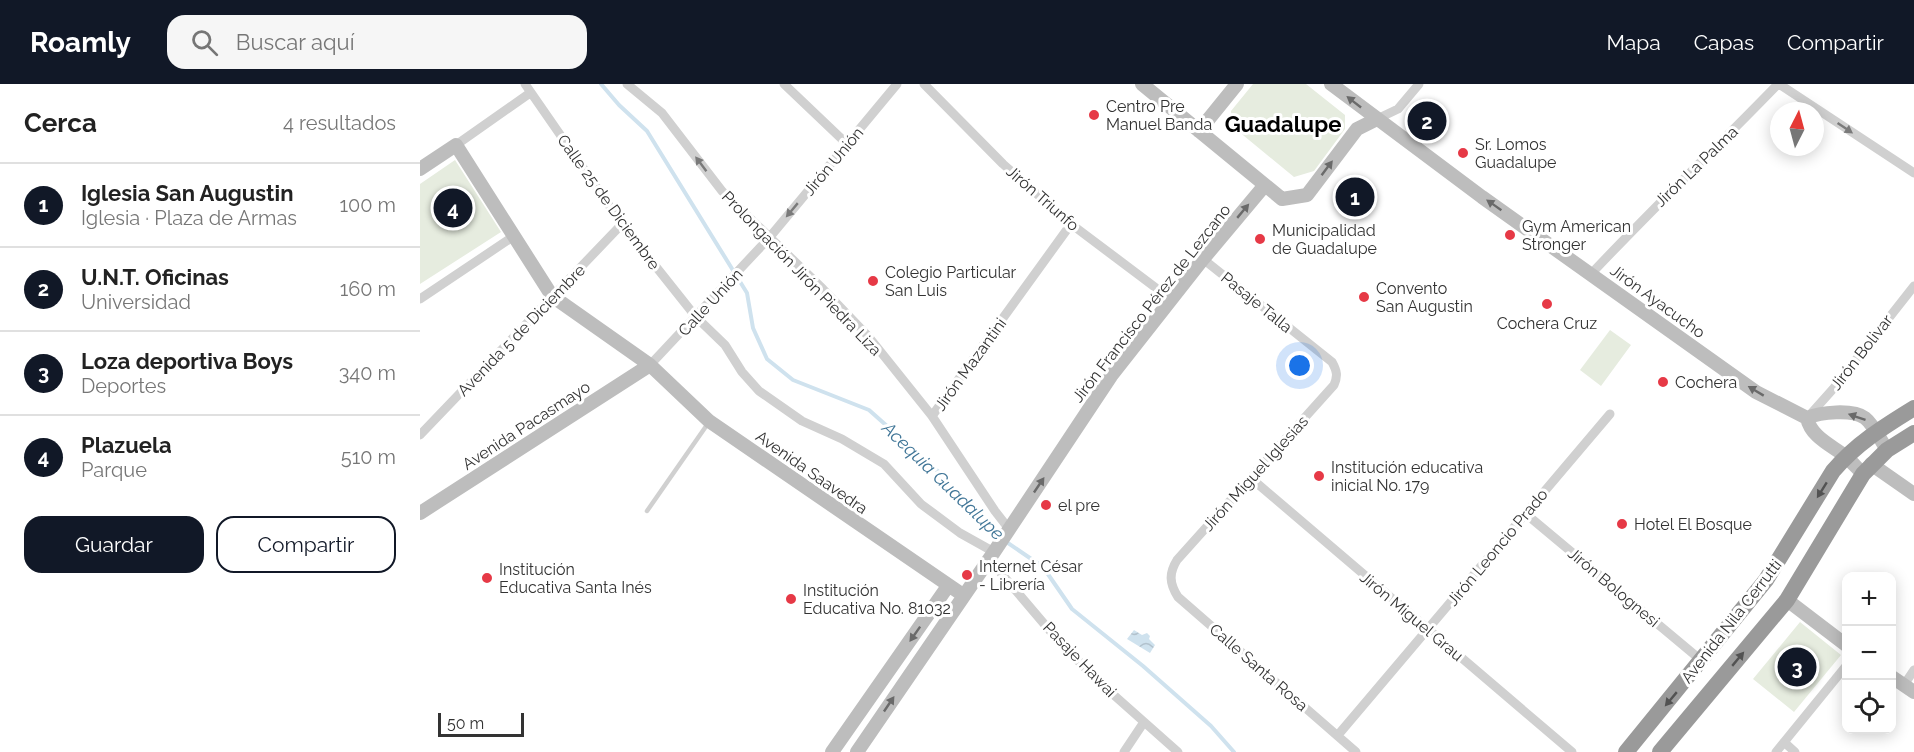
<!DOCTYPE html>
<html lang="es">
<meta charset="utf-8">
<style>
:root{--surface:#fff;--page:#f6f6f6;--text:#222;--muted:#767676;--line:#e0e0e0;--accent:#111827}
body{margin:0;font-family:Raleway,sans-serif;background:var(--page);color:var(--text)}
.controls{position:absolute;right:18px;bottom:18px;display:grid;overflow:hidden;border-radius:12px;box-shadow:0 3px 15px #0003}
.controls button{width:54px;height:54px;display:grid;place-items:center;padding:0;border:0;border-bottom:2px solid var(--line);background:var(--surface);color:var(--text);font:30px sans-serif}
.compass{position:absolute;left:1350px;top:18px;width:54px;height:54px;border-radius:50%;background:var(--surface);box-shadow:0 3px 15px #0003;rotate:6deg}
.scale{position:absolute;left:18px;bottom:15px;width:86px;box-sizing:border-box;padding-left:6px;border:3px solid #333;border-top:0;font-size:16px;line-height:21px;white-space:nowrap;color:#333;-webkit-text-stroke:4px #fff;paint-order:stroke}
.you{position:absolute;left:880px;top:282px;width:21px;height:21px;margin:-15px;border:4px solid #fff;border-radius:50%;background:#1a73e8;box-shadow:0 0 0 9px #1a73e833}
.badge{display:grid;place-items:center;width:39px;height:39px;border-radius:50%;background:var(--accent);color:#fff;font-size:20px;font-weight:700}
.pin{position:absolute;translate:-50% -50%;border:3px solid #fff;box-shadow:0 2px 6px #0006}
.list{margin:0;padding:0;list-style:none}
h2{display:flex;justify-content:space-between;align-items:center;height:78px;margin:0;padding:0 24px;font-size:26px}
h2 small{font-size:20px;font-weight:400;color:var(--muted)}
.list li{display:grid;grid-template-columns:39px 1fr auto;gap:18px;align-items:center;box-sizing:border-box;height:84px;padding:0 24px;border-top:2px solid var(--line)}
.list b{display:block;font-size:22px;white-space:nowrap}
.list p{margin:0;font-size:20px;white-space:nowrap;color:var(--muted)}
.list em{font-size:20px;font-style:normal;color:var(--muted)}
.actions{display:flex;gap:12px;padding:18px 24px}
.actions a{flex:1;padding:14px 0;border:2px solid var(--accent);border-radius:18px;text-align:center;font-size:21px;color:var(--accent)}
.actions .main{background:var(--accent);color:#fff}
.icon{flex:none;width:33px;height:33px;fill:none;stroke:currentColor;stroke-width:2;stroke-linecap:round;stroke-linejoin:round}
.map{position:relative;flex:none;width:1494px;height:668px;overflow:hidden}
header{display:flex;align-items:center;gap:36px;box-sizing:border-box;height:84px;padding:0 30px;background:var(--accent);color:#fff}
header strong{font-size:28px}
nav{display:flex;gap:33px;margin-inline-start:auto;font-size:21px}
.search{width:420px;height:54px;background:var(--page);display:flex;align-items:center;gap:15px;box-sizing:border-box;padding:0 21px;border-radius:18px;color:var(--muted);font-size:22px}
main{display:flex}
aside{flex:1;background:var(--surface)}
.map>svg:first-child{display:block}
</style>
<header>
<strong>Roamly</strong>
<div class="search"><svg class="icon" aria-label="search" viewBox="0 0 24 24"><circle cx="10" cy="10" r="6"/><path d="M15 15l6 6"/></svg>Buscar aquí</div>
<nav><a>Mapa</a><a>Capas</a><a>Compartir</a></nav>
</header>
<main>
<aside>
<h2>Cerca<small>4 resultados</small></h2>
<ul class="list">
<li><span class="badge">1</span><div><b>Iglesia San Augustin</b><p>Iglesia · Plaza de Armas</p></div><em>100 m</em></li>
<li><span class="badge">2</span><div><b>U.N.T. Oficinas</b><p>Universidad</p></div><em>160 m</em></li>
<li><span class="badge">3</span><div><b>Loza deportiva Boys</b><p>Deportes</p></div><em>340 m</em></li>
<li><span class="badge">4</span><div><b>Plazuela</b><p>Parque</p></div><em>510 m</em></li>
</ul>
<div class="actions"><a class="main">Guardar</a><a>Compartir</a></div>
</aside>
<div class="map">
<svg width="1494" height="668" viewBox="0 0 1494 668">
<defs>
<pattern id="water-waves" width="16" height="10" patternUnits="userSpaceOnUse" patternTransform="scale(1.5)"><rect width="16" height="10" fill="#cfe2ee"/><path d="M0 5q4-4 8 0t8 0" fill="none" stroke="#b2c2cd"/></pattern>
</defs>
<rect width="100%" height="100%" fill="#fff"/>
<path fill="#e6ecdf" d="M833 0H886L925 31V45L894 87 874 93 812 42 811 27Z
M35 76 81 148 0 200V100Z
M1190 246 1211 261 1181 302 1160 286Z
M1380 538 1421 571 1374 628 1333 595Z"/>
<path fill="url(#water-waves)" d="M714 546 722 551 727 549 730 552 729 555 735 561 730 569 707 555Z"/>
<g fill="none" stroke-linecap="round" stroke-linejoin="round">
<path stroke="#cfe2ee" stroke-width="4" d="M181 0 199 21 227 47 327 209 333 244 347 275 373 296 449 326 521 390 569 446 623 483 652 525 723 582 791 642 814 668"/>
<path stroke="#d0d0d0" stroke-width="4.5" d="M227 427 289 338"/>
<path stroke="#d0d0d0" stroke-width="9" d="M105 0 202 140 276 233 305 261 322 288 339 307 382 337 422 355 464 380 501 420 540 449 574 468
M207 0 242 29 302 107 403 205 448 252 512 332 575 427 589 445
M364 0 427 60
M504 0 583 80 651 140 752 216
M1359 0 1494 89
M957 35 978 25 999 0
M36 61 110 9
M783 175 912 278C917 287 918 292 914 301L757 476C749 489 749 499 758 513L936 668
M1171 190C1232 125 1296 64 1358 0
M0 215 94 152
M230 281 349 154 477 0
M512 332 651 140
M1388 333 1413 305 1494 202
M0 351 202 140
M832 395 1152 668
M1106 430 1282 577
M569 475 637 555 678 597 758 668
M1484 601 1494 586
M918 651 1190 330
M1364 658 1375 668
M704 668 724 638
M1356 668 1426 582"/>
<path stroke="#bdbdbd" stroke-width="14" d="M722 0 862 115 887 111 937 45 957 35
M911 0 1062 113 1336 308 1387 334C1391 353 1411 361 1425 372 1431 377 1437 384 1443 390
M779 47 817 0
M0 85 36 61 132 212 230 281 289 337 543 511
M1387 334C1400 328 1433 325 1445 334 1454 341 1461 357 1467 366
M1451 380 1494 410
M0 429 230 281
M1367 516 1426 561
M1472 593 1494 608
M412 668 528 502
M437 668 574 468 691 292 783 175 845 101"/>
<path stroke="#9a9a9a" stroke-width="16" d="M1206 668 1346 496 1413 387C1436 360 1463 343 1494 324
M1240 668 1367 516 1443 390 1467 366 1494 349"/>
</g>
<defs><path id="oneway-solid" d="M-6-.8H1V-3.2L6.5 0L1 3.2V.8H-6Z" transform="scale(1.5)"/></defs>
<g fill="#6a6a6a">
<use href="#oneway-solid" transform="translate(934 18) rotate(-142)"/>
<use href="#oneway-solid" transform="translate(907 84) rotate(-53)"/>
<use href="#oneway-solid" transform="translate(1074 121) rotate(-145)"/>
<use href="#oneway-solid" transform="translate(823 127) rotate(-50)"/>
<use href="#oneway-solid" transform="translate(1336 307) rotate(-149)"/>
<use href="#oneway-solid" transform="translate(1437 333) rotate(-161)"/>
<use href="#oneway-solid" transform="translate(619 401) rotate(-56)"/>
<use href="#oneway-solid" transform="translate(495 550) rotate(125)"/>
<use href="#oneway-solid" transform="translate(469 620) rotate(-56)"/>
</g>
<g fill="#7a7a7a">
<use href="#oneway-solid" transform="translate(1425 44) rotate(34)"/>
<use href="#oneway-solid" transform="translate(281 80) rotate(-127)"/>
<use href="#oneway-solid" transform="translate(372 126) rotate(130)"/>
</g>
<g fill="#525252">
<use href="#oneway-solid" transform="translate(1402 406) rotate(122)"/>
<use href="#oneway-solid" transform="translate(1318 575) rotate(-50)"/>
<use href="#oneway-solid" transform="translate(1251 615) rotate(130)"/>
</g>
<g fill="#e63946" stroke="#fff" stroke-width="2">
<circle cx="674" cy="31" r="6"/>
<circle cx="1043" cy="69" r="6"/>
<circle cx="1090" cy="151" r="6"/>
<circle cx="840" cy="155" r="6"/>
<circle cx="453" cy="197" r="6"/>
<circle cx="944" cy="213" r="6"/>
<circle cx="1127" cy="220" r="6"/>
<circle cx="1243" cy="298" r="6"/>
<circle cx="899" cy="392" r="6"/>
<circle cx="626" cy="421" r="6"/>
<circle cx="1202" cy="440" r="6"/>
<circle cx="547" cy="491" r="6"/>
<circle cx="67" cy="494" r="6"/>
<circle cx="371" cy="515" r="6"/>
</g>
<g text-anchor="middle" stroke-width="6" stroke-linejoin="round" paint-order="stroke">
<g font-size="16" fill="#333" stroke="#fff" text-anchor="start">
<text x="686" y="28">Centro Pre<tspan x="686" dy="18">Manuel Banda</tspan></text>
<text x="1055" y="66">Sr. Lomos<tspan x="1055" dy="18">Guadalupe</tspan></text>
<text x="1102" y="148">Gym American<tspan x="1102" dy="18">Stronger</tspan></text>
<text x="852" y="152">Municipalidad<tspan x="852" dy="18">de Guadalupe</tspan></text>
<text x="465" y="194">Colegio Particular<tspan x="465" dy="18">San Luis</tspan></text>
<text x="956" y="210">Convento<tspan x="956" dy="18">San Augustin</tspan></text>
<text x="1127" y="245" text-anchor="middle">Cochera Cruz</text>
<text x="1255" y="304">Cochera</text>
<text x="911" y="389">Institución educativa<tspan x="911" dy="18">inicial No. 179</tspan></text>
<text x="638" y="427">el pre</text>
<text x="1214" y="446">Hotel El Bosque</text>
<text x="559" y="488">Internet César<tspan x="559" dy="18">- Librería</tspan></text>
<text x="79" y="491">Institución<tspan x="79" dy="18">Educativa Santa Inés</tspan></text>
<text x="383" y="512">Institución<tspan x="383" dy="18">Educativa No. 81032</tspan></text>
</g>
<g font-size="16" fill="#333" stroke="#fff">
<text transform="translate(413 77) rotate(-50)" y="6">Jirón Unión</text>
<text transform="translate(1276 82) rotate(-44)" y="6">Jirón La Palma</text>
<text transform="translate(623 114) rotate(41)" y="6">Jirón Triunfo</text>
<text transform="translate(189 118) rotate(54)" y="6">Calle 25 de Diciembre</text>
<text transform="translate(382 189) rotate(46)" y="6">Prolongación Jirón Piedra Liza</text>
<text transform="translate(1238 217) rotate(36)" y="6">Jirón Ayacucho</text>
<text transform="translate(290 218) rotate(-47)" y="6">Calle Unión</text>
<text transform="translate(837 218) rotate(39)" y="6">Pasaje Talla</text>
<text transform="translate(731 219) rotate(-52)" y="6">Jirón Francisco Pérez de Lezcano</text>
<text transform="translate(101 246) rotate(-46)" y="6">Avenida 5 de Diciembre</text>
<text transform="translate(1441 268) rotate(-52)" y="6">Jirón Bolivar</text>
<text transform="translate(550 280) rotate(-54)" y="6">Jirón Mazantini</text>
<text transform="translate(106 341) rotate(-33)" y="6">Avenida Pacasmayo</text>
<text transform="translate(392 388) rotate(35)" y="6">Avenida Saavedra</text>
<text transform="translate(835 389) rotate(-48)" y="6">Jirón Miguel Iglesias</text>
<text transform="translate(1077 463) rotate(-50)" y="6">Jirón Leoncio Prado</text>
<text transform="translate(1194 503) rotate(40)" y="6">Jirón Bolognesi</text>
<text transform="translate(992 532) rotate(40)" y="6">Jirón Miguel Grau</text>
<text transform="translate(1311 537) rotate(-52)" y="6">Avenida Nila Cerrutti</text>
<text transform="translate(660 575) rotate(46)" y="6">Pasaje Hawai</text>
<text transform="translate(839 583) rotate(41)" y="6">Calle Santa Rosa</text>
</g>
<g font-size="18" font-style="italic" fill="#3f7597" stroke="#fff">
<text transform="translate(523 397) rotate(44)" y="6">Acequia Guadalupe</text>
</g>
<g font-size="22" font-weight="bold" fill="#000" stroke="#fff">
<text x="863" y="48">Guadalupe</text>
</g>
</g>
</svg>
<div class="controls">
<button>+</button>
<button>−</button>
<button><svg class="icon" aria-label="locate" viewBox="0 0 24 24"><circle cx="12" cy="12" r="6"/><path d="M12 2v4M12 18v4M2 12h4M18 12h4"/></svg></button>
</div>
<svg class="compass" viewBox="-18 -18 36 36"><path d="M0-13l5 13h-10z" fill="#e53935"/><path d="M0 13l5-13h-10z" fill="#767676"/></svg>
<div class="scale">50 m</div>
<div class="you"></div>
<div class="pin badge" style="left:935px;top:113px">1</div>
<div class="pin badge" style="left:1007px;top:37px">2</div>
<div class="pin badge" style="left:1377px;top:583px">3</div>
<div class="pin badge" style="left:33px;top:124px">4</div>
</div>
</main>
